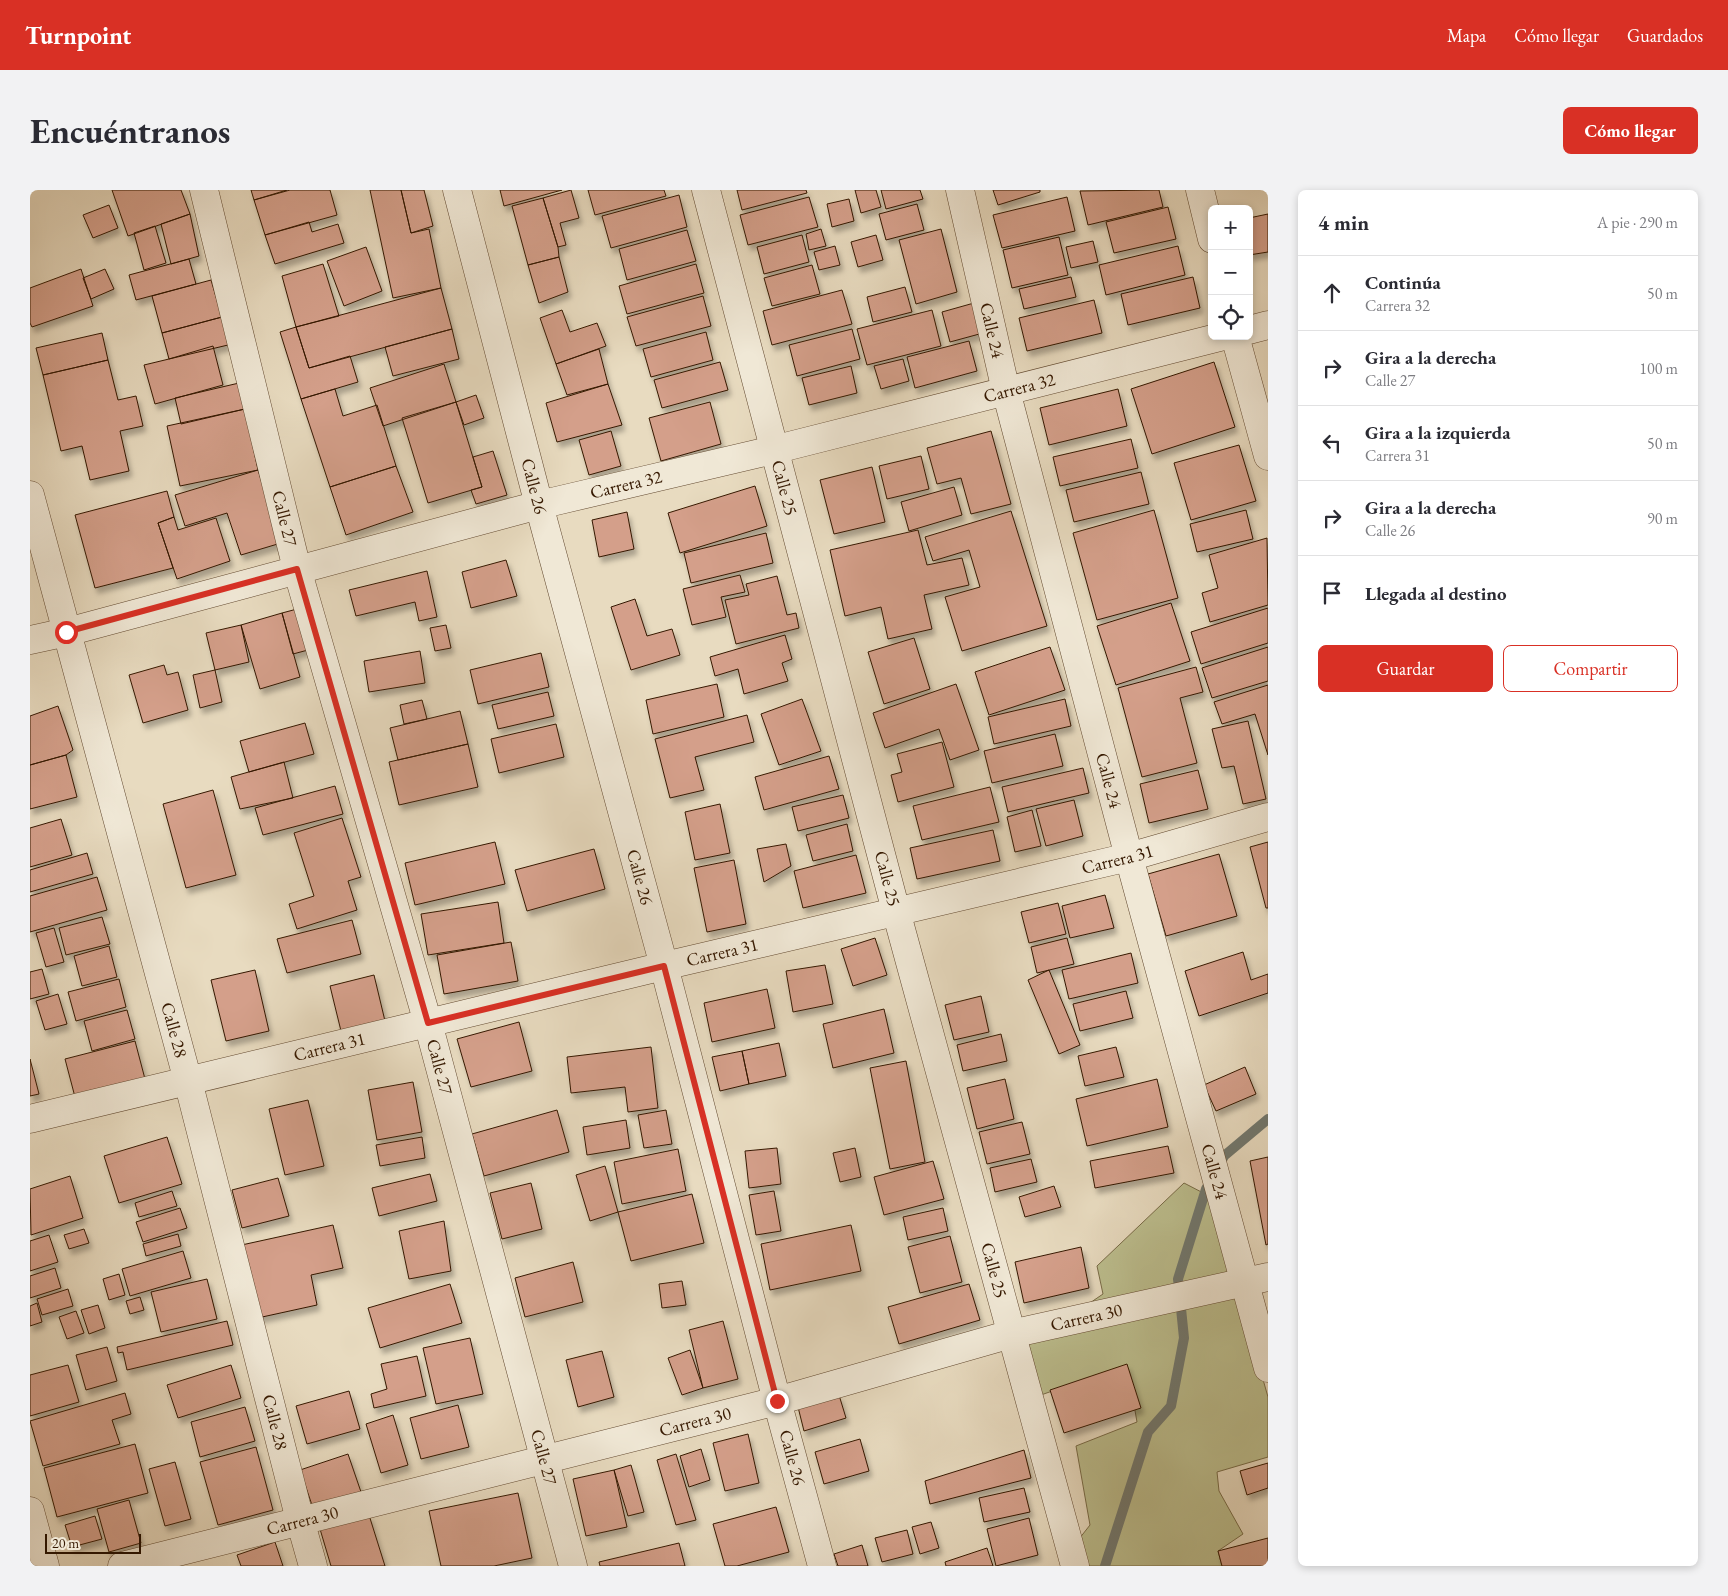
<!DOCTYPE html>
<html lang="es">
<meta charset="utf-8">
<style>
:root{--surface:#fff;--page:#f2f2f3;--text:#2b2b33;--muted:#7c7c81;--line:#e1e1e2;--accent:#d93025}
body{margin:0;font-family:"EB Garamond",serif;background:var(--page);color:var(--text)}
.controls{position:absolute;right:15px;top:15px;display:grid;overflow:hidden;border-radius:8px;box-shadow:0 2px 8px #0003}
.controls button{width:45px;height:45px;display:grid;place-items:center;padding:0;border:0;border-bottom:1px solid var(--line);background:var(--surface);color:var(--text);font:25px sans-serif}
.scale{position:absolute;left:15px;bottom:12px;width:96px;box-sizing:border-box;padding-left:5px;border:2px solid #351800;border-top:0;font-size:14px;line-height:18px;white-space:nowrap;color:#351800;-webkit-text-stroke:4px #f0e8d6;paint-order:stroke}
.stop{position:absolute;width:15px;height:15px;margin:-11px;border:4px solid #d93025;border-radius:50%;background:#fff}
.stop.end{background:#d93025;border-color:#fff;box-shadow:0 1px 5px #0008}
.list{margin:0;padding:0;list-style:none}
h2{display:flex;justify-content:space-between;align-items:center;height:65px;margin:0;padding:0 20px;font-size:21px}
h2 small{font-size:16px;font-weight:400;color:var(--muted)}
.list li{display:grid;grid-template-columns:32px 1fr auto;gap:15px;align-items:center;box-sizing:border-box;height:75px;padding:0 20px;border-top:1px solid var(--line)}
.list b{display:block;font-size:19px;white-space:nowrap}
.list p{margin:0;font-size:16px;white-space:nowrap;color:var(--muted)}
.list em{font-size:16px;font-style:normal;color:var(--muted)}
.actions{display:flex;gap:10px;padding:15px 20px}
.actions a{flex:1;padding:11px 0;border:1px solid var(--accent);border-radius:8px;text-align:center;font-size:18px;color:var(--accent)}
.actions .main{background:var(--accent);color:#fff}
.icon{flex:none;width:28px;height:28px;fill:none;stroke:currentColor;stroke-width:2;stroke-linecap:round;stroke-linejoin:round}
.map{position:relative;flex:none;width:1238px;height:1376px;overflow:hidden;border-radius:8px}
header{display:flex;align-items:center;gap:30px;box-sizing:border-box;height:70px;padding:0 25px;background:var(--accent);color:#fff}
header strong{font-size:24px}
nav{display:flex;gap:28px;margin-inline-start:auto;font-size:18px}
.intro{display:flex;align-items:center;justify-content:space-between;box-sizing:border-box;height:120px;padding:0 30px}
h1{margin:0;font-size:35px}
.button{padding:12px 22px;border-radius:8px;background:var(--accent);color:#fff;font-size:18px;font-weight:700}
main{display:flex;gap:30px;padding:0 30px}
aside{flex:1;background:var(--surface);border-radius:8px;box-shadow:0 2px 8px #0003}
.map>svg:first-child{display:block}
</style>
<header>
<strong>Turnpoint</strong>
<nav><a>Mapa</a><a>Cómo llegar</a><a>Guardados</a></nav>
</header>
<div class="intro"><h1>Encuéntranos</h1><a class="button">Cómo llegar</a></div>
<main>
<div class="map">
<svg width="1238" height="1376" viewBox="0 0 1238 1376">
<defs>
<filter id="shadow"><feDropShadow dx="3" dy="5.5" stdDeviation="2.5" flood-color="#0004"/></filter>
</defs>
<rect width="100%" height="100%" fill="#e8dbc0"/>
<filter id="stains"><feTurbulence type="fractalNoise" baseFrequency=".004" numOctaves="4"/><feColorMatrix values="0 0 0 0 .2 0 0 0 0 .09 0 0 0 0 .02 0 0 0 .5 -.17"/></filter>
<radialGradient id="worn" r=".72"><stop offset=".6" stop-color="#630" stop-opacity="0"/><stop offset="1" stop-color="#630" stop-opacity=".3"/></radialGradient>
<path fill="#bcbe8e" stroke="#786b47" d="M1154 993 1181 1007 1238 1207V1267L1187 1282 1189 1301 1213 1344 1188 1361 1192 1376H1057L1049 1349 1060 1335 1046 1256 1107 1232 1097 1175 1008 1206 994 1158 1073 1104 1067 1076Z"/>
<g fill="none" stroke-linecap="round" stroke-linejoin="round">
<path stroke="#727970" stroke-width="10" d="M1188 977 1194 966 1238 929
M1075 1376 1118 1242 1141 1216 1154 1148 1148 1089 1176 999 1181 990"/>
</g>
<path fill="#d49f8a" stroke="#351800" filter="url(#shadow)" d="M82 0H151L160 24 98 46Z
M221 0H257L224 10Z
M260 0H300L307 25 235 45 224 10Z
M340 0H371L381 43 399 39 411 98 363 108Z
M371 0H394L403 36 381 43Z
M470 0H532L474 16Z
M541 0 549 28 530 33 536 55 528 57 513 8Z
M558 0H634L636 6 565 25Z
M707 0H776L777 3 712 20Z
M825 0H846L851 17 831 23Z
M851 0H890L893 9 856 19Z
M963 0H1010V2L968 15Z
M1129 0 1133 17 1058 35 1050 1Z
M649 5 657 37 581 58 572 26Z
M779 7 788 37 718 55 710 25Z
M1037 7 1045 41 972 58 963 25Z
M513 8 528 57 529 67 498 75 482 16Z
M819 9 824 31 802 37 797 14Z
M887 14 894 40 856 50 849 24Z
M79 15 88 38 63 48 53 25Z
M1138 17 1146 49 1084 63 1076 32Z
M160 24 169 66 141 74 131 34Z
M1238 24V62L1219 65V28Z
M279 32 282 42 308 34 314 53 245 74 235 45Z
M125 36 136 73 114 80 104 43Z
M791 39 796 56 779 60 776 44Z
M911 39 927 102 886 114 869 50Z
M657 40 666 71 597 90 589 59Z
M772 45 779 72 734 84 727 57Z
M846 45 853 70 828 77 821 52Z
M1029 47 1038 85 982 98 973 60Z
M1063 51 1068 72 1041 78 1036 57Z
M805 56 810 75 789 80 784 62Z
M1148 56 1155 85 1076 105 1069 75Z
M336 57 352 101 314 116 297 71Z
M529 67 538 102 509 113 498 75Z
M159 69 166 94 106 110 99 85Z
M293 74 309 126 266 137 252 86Z
M666 74 674 103 597 124 589 96Z
M782 75 790 104 742 116 734 88Z
M51 79 63 116 2 137 0 133V98Z
M75 79 84 99 61 109 53 88Z
M1041 87 1046 107 994 119 989 99Z
M1163 87 1170 118 1098 135 1091 104Z
M181 90 192 127 132 143 122 106Z
M875 97 882 122 843 132 837 107Z
M411 98 422 139 279 178 266 137Z
M812 100 822 134 742 155 733 121Z
M673 106 681 136 606 156 597 127Z
M1064 110 1072 143 997 161 989 128Z
M944 113 953 143 920 152 912 122Z
M532 120 540 142 567 133 576 156 526 174 510 128Z
M902 120 911 156 837 175 827 139Z
M192 127 198 155 139 169 132 143Z
M266 137 279 178 320 166 328 192 271 209 250 142Z
M422 139 429 169 363 186 355 157Z
M822 139 830 169 767 186 759 155Z
M676 142 683 170 621 187 613 159Z
M72 143 78 170 13 185 6 158Z
M939 151 947 181 885 198 877 167Z
M183 156 193 195 125 214 114 175 139 169Z
M569 159 578 194 537 205 526 174Z
M873 169 879 191 851 199 844 176Z
M78 170 88 210 106 206 113 236 90 241 99 281 60 290 52 256 31 261 13 185Z
M690 172 698 200 632 218 624 190Z
M1184 172 1205 237 1122 264 1101 199Z
M414 174 426 212 353 236 340 198Z
M821 176 827 203 779 215 772 188Z
M209 193 215 219 151 234 145 208Z
M578 194 592 235 527 252 516 213Z
M305 199 313 226 347 215 366 276 300 297 271 209Z
M1088 199 1097 236 1019 255 1010 218Z
M446 205 454 228 434 235 426 212Z
M426 212 452 297 398 313 372 228Z
M680 212 691 254 631 271 619 228Z
M215 219 228 280 150 296 137 236Z
M581 241 591 276 559 285 549 250Z
M961 241 981 314 941 324 931 288 907 294 897 258Z
M1101 249 1108 278 1030 296 1023 267Z
M1209 255 1226 311 1161 330 1144 273Z
M463 261 477 305 446 314 441 300 452 297 443 267Z
M891 266 899 299 857 309 849 276Z
M366 276 383 322 316 345 300 297Z
M842 277 855 332 804 344 790 290Z
M228 280 251 353 211 365 197 323 155 336 145 305Z
M1111 282 1119 314 1044 332 1036 300Z
M725 296 737 336 650 363 638 323Z
M924 297 932 325 879 341 871 312Z
M137 301 144 327 128 333 143 378 65 398 45 325Z
M1124 320 1148 408 1067 430 1043 343Z
M1216 320 1223 349 1167 362 1160 334Z
M981 321 1017 436 932 461 915 407 950 397 939 360 903 371 895 347Z
M597 322 604 359 569 367 562 330Z
M144 327 148 340 186 328 200 371 147 389 128 333Z
M888 340 897 375 932 368 939 395 894 405 902 439 858 449 851 417 815 426 800 360Z
M736 343 743 373 661 393 654 363Z
M1237 348 1238 415 1180 432 1172 403 1188 398 1179 365Z
M476 370 487 406 441 418 432 382Z
M397 381 407 427 389 431 385 412 326 426 319 400Z
M710 385 715 402 691 407 696 427 662 435 653 399Z
M747 386 757 425 766 423 769 438 706 454 695 410 719 405 716 394Z
M605 409 617 446 642 439 650 465 601 480 581 417Z
M1141 413 1160 471 1086 495 1067 436Z
M1238 418V453L1171 474 1161 442Z
M267 419 278 460 263 464 252 423Z
M252 423 270 487 230 499 211 435Z
M211 435 219 472 185 480 176 443Z
M416 435 421 458 405 461 400 438Z
M755 445 762 469 752 473 758 491 714 504 708 479 685 486 680 467Z
M884 448 900 499 854 514 838 462Z
M1020 457 1035 500 959 525 945 482Z
M1238 457V491L1182 508 1172 478Z
M390 461 395 493 339 502 334 471Z
M511 463 519 497 448 514 440 480Z
M134 475 137 485 148 482 158 520 113 533 99 485Z
M1166 477 1173 502 1150 508 1167 573 1112 587 1088 498Z
M185 480 192 512 170 518 163 485Z
M687 494 694 527 623 544 616 510Z
M926 494 949 560 920 570 909 539 855 558 843 523Z
M1238 495V565L1225 524 1192 534 1184 512Z
M518 502 524 526 468 539 462 515Z
M772 509 791 561 749 575 731 524Z
M1035 509 1041 536 964 554 958 527Z
M392 510 397 529 374 534 370 515Z
M28 516 43 560 36 565 0 575V526Z
M430 521 438 554 368 570 360 538Z
M717 525 724 552 665 567 674 600 640 608 625 549Z
M1218 531 1236 609 1213 614 1204 576 1192 578 1182 539Z
M275 533 284 564 219 582 210 551Z
M526 534 534 567 469 583 461 549Z
M1025 544 1033 576 962 593 954 561Z
M912 552 924 597 868 612 861 585 872 582 867 564Z
M438 554 448 597 369 615 359 572Z
M36 565 47 607 0 619V575Z
M799 566 809 599 734 620 725 587Z
M254 572 263 608 210 619 201 587Z
M1053 578 1059 603 978 622 972 597Z
M1168 580 1178 619 1119 633 1110 594Z
M305 596 313 624 233 645 225 618Z
M960 597 969 632 892 650 883 616Z
M183 600 206 685 156 698 133 614Z
M813 605 819 628 768 641 762 617Z
M1044 610 1053 646 1016 656 1006 619Z
M690 614 700 663 665 670 655 622Z
M1002 620 1011 656 985 662 977 627Z
M312 628 331 687 318 691 327 720 267 739 259 714 284 706 264 643Z
M31 629 42 665 0 677V638Z
M817 634 823 661 783 671 776 645Z
M963 640 970 671 887 689 880 658Z
M465 652 475 694 385 715 375 673Z
M1238 652V718H1236L1220 657Z
M756 654 761 676 734 692 727 659Z
M564 659 575 699 497 721 485 680Z
M57 663 63 684 0 702V680Z
M1189 664 1207 726 1136 746 1118 684Z
M826 665 836 703 773 718 764 681Z
M704 670 716 734 677 742 664 678Z
M67 687 77 720 0 742V706Z
M1075 705 1084 738 1040 748 1032 716Z
M468 712 474 753 398 765 391 724Z
M1028 713 1036 744 999 753 991 722Z
M72 727 80 754 36 765 29 738Z
M322 730 331 764 257 783 247 749Z
M24 738 34 772 16 777 6 743Z
M845 748 857 785 823 796 811 759Z
M1037 748 1044 774 1007 783 1001 757Z
M481 752 488 791 414 804 407 765Z
M79 756 87 787 52 796 44 766Z
M1213 762 1221 790 1238 784V803L1169 826 1155 781Z
M1101 763 1108 793 1039 809 1032 780Z
M795 775 803 814 763 822 756 781Z
M12 779 19 804 0 809V782Z
M225 780 239 841 196 851 181 790Z
M1019 780 1050 855 1029 864 998 790Z
M344 785 355 831 311 841 300 796Z
M89 789 96 817 46 831 38 802Z
M737 799 745 838 682 852 674 813Z
M1096 801 1103 828 1050 841 1043 814Z
M28 804 37 834 15 840 6 811Z
M951 806 959 842 924 850 915 815Z
M854 819 864 863 803 878 793 834Z
M97 820 105 849 62 861 54 831Z
M489 832 502 881 441 897 427 849Z
M971 844 977 871 933 881 927 855Z
M105 851 115 889 45 907 35 869Z
M749 853 756 886 719 894 712 861Z
M621 857 628 918 598 922 595 897 541 903 537 867Z
M1086 857 1094 887 1055 896 1048 866Z
M712 861 719 894 690 901 682 867Z
M0 869 9 904 0 906Z
M876 871 895 972 860 979 840 878Z
M1215 877 1226 904 1186 921 1174 895Z
M975 889 984 929 947 939 937 898Z
M1127 889 1138 937 1057 956 1046 909Z
M383 892 392 942 347 950 338 900Z
M278 910 294 976 255 985 239 919Z
M527 920 539 962 454 986 442 944Z
M636 920 642 954 614 958 608 925Z
M596 930 600 958 557 965 553 937Z
M992 932 1000 964 957 974 949 942Z
M137 947 152 994 89 1013 74 966Z
M392 947 395 968 350 976 346 955Z
M1138 956 1144 983 1065 998 1060 971Z
M747 958 751 994 719 998 715 961Z
M825 958 831 987 810 992 803 963Z
M648 959 656 1001 592 1014 584 972Z
M1238 967V1054L1236 1055 1220 971Z
M1001 969 1007 992 965 1002 960 978Z
M903 971 914 1009 854 1025 844 987Z
M575 976 588 1022 560 1031 546 985Z
M400 984 407 1011 349 1026 342 998Z
M40 986 53 1028 1 1045 0 999Z
M248 988 259 1026 212 1038 202 1000Z
M501 993 512 1039 472 1049 460 1003Z
M1024 996 1031 1017 995 1027 989 1007Z
M142 1001 147 1016 109 1027 105 1013Z
M744 1001 751 1041 726 1045 719 1005Z
M662 1004 674 1053 601 1071 588 1022Z
M150 1018 157 1038 113 1052 106 1032Z
M913 1018 918 1041 878 1050 873 1027Z
M414 1031 421 1081 379 1089 369 1041Z
M303 1035 313 1078 281 1085 287 1115 223 1129 207 1056Z
M821 1035 831 1081 740 1100 731 1054Z
M54 1039 59 1053 39 1059 34 1045Z
M148 1044 151 1056 116 1066 113 1054Z
M19 1045 28 1072 0 1081V1051Z
M920 1046 932 1092 890 1103 878 1057Z
M1051 1057 1059 1098 994 1113 985 1072Z
M153 1061 161 1088 100 1106 92 1079Z
M543 1072 553 1112 495 1127 485 1088Z
M25 1078 31 1098 0 1108V1086Z
M89 1084 95 1105 79 1110 73 1089Z
M177 1089 187 1129 131 1142 121 1102Z
M652 1091 656 1115 632 1118 629 1094Z
M420 1094 432 1133 350 1158 338 1118Z
M939 1094 950 1130 869 1154 858 1117Z
M38 1099 43 1116 12 1125 7 1109Z
M110 1107 114 1120 100 1124 96 1111Z
M7 1113 12 1132 0 1136V1116Z
M68 1115 75 1138 59 1144 51 1120Z
M46 1121 54 1143 37 1149 29 1127Z
M197 1131 203 1155 97 1180 93 1162 88 1163 87 1157Z
M693 1131 708 1189 673 1198 659 1140Z
M440 1148 453 1204 406 1214 393 1158Z
M77 1157 87 1191 56 1200 46 1165Z
M660 1160 673 1198 652 1205 638 1168Z
M572 1161 584 1207 548 1217 536 1170Z
M387 1166 396 1206 344 1218 341 1204 357 1199 351 1174Z
M1097 1174 1111 1218 1034 1243 1020 1200Z
M38 1175 49 1212 0 1226V1185Z
M201 1175 211 1208 148 1228 137 1195Z
M319 1201 330 1239 277 1254 266 1216Z
M95 1203 101 1224 82 1230 90 1254 13 1276 0 1231Z
M809 1205 816 1228 774 1241 768 1217Z
M428 1215 439 1257 391 1269 380 1228Z
M215 1217 225 1251 170 1267 161 1232Z
M363 1225 378 1275 351 1283 336 1234Z
M718 1244 729 1293 695 1301 683 1253Z
M830 1249 839 1281 794 1294 785 1262Z
M105 1254 118 1303 27 1327 14 1278Z
M226 1257 243 1320 188 1335 170 1272Z
M671 1259 680 1290 659 1297 650 1266Z
M994 1260 1001 1288 900 1314 895 1291Z
M318 1264 331 1302 283 1318 270 1280Z
M646 1264 666 1330 646 1335 627 1270Z
M145 1272 161 1329 135 1336 119 1279Z
M1238 1273V1298L1217 1305 1210 1281Z
M601 1275 614 1322 598 1326 584 1280Z
M584 1280 597 1337 556 1346 543 1289Z
M994 1298 1000 1322 954 1332 949 1308Z
M488 1303 502 1368 464 1376H411L399 1321Z
M99 1310 111 1353 79 1362 67 1319Z
M746 1317 759 1362 707 1376H695L683 1334Z
M339 1325 355 1376H301L290 1339Z
M65 1326 72 1349 42 1357 35 1335Z
M999 1328 1008 1365 966 1376 957 1339Z
M901 1332 909 1358 890 1364 882 1337Z
M877 1340 883 1364 852 1372 845 1348Z
M1238 1348V1376H1192L1188 1361Z
M245 1352 253 1376H211L207 1365Z
M649 1353 655 1376H570L569 1372Z
M832 1355 838 1376H808L804 1364Z
M957 1358 963 1376H916L915 1372Z"/>
<g fill="none" stroke-linecap="round" stroke-linejoin="round">
<defs>
<g id="minor">
<path id="s1" d="M174 0 267 379 398 833 543 1376"/>
<path id="s2" d="M427 0 509 315 634 776 747 1211 792 1376"/>
<path id="s3" d="M676 0 866 721 1045 1376"/>
<path id="s4" d="M930 0 976 201 1099 667 1238 1178"/>
<path d="M1170 0 1182 49"/>
<path d="M1219 140 1238 135"/>
<path d="M1205 146 1238 266"/>
<path id="s5" d="M0 305 158 891 270 1330 283 1376"/>
<path id="s6" d="M0 450 37 442 509 315 743 260 1194 146"/>
<path id="s7" d="M0 929 634 776 1099 667 1238 627"/>
<path d="M0 1321 15 1376"/>
<path id="s8" d="M92 1376 747 1211 981 1144 1238 1087"/>
</g>
</defs>
<use href="#minor" stroke="#624930" stroke-width="29"/>
<use href="#minor" stroke="#f0e8d6" stroke-width="28"/>
</g>
<g fill="none" stroke-linecap="round" stroke-linejoin="round">
<path stroke="#d93025" stroke-width="6" d="M36 442 267 379 398 833 634 776 747 1211"/>
</g>
<g text-anchor="middle" stroke-width="4" stroke-linejoin="round" paint-order="stroke">
<g font-size="18" fill="#351800" stroke="#f0e8d6">
<text dy="6" stroke="none"><textPath href="#s4" startOffset="144">Calle 24</textPath></text>
<text dy="6" stroke="none"><textPath href="#s6" startOffset="1021">Carrera 32</textPath></text>
<text dy="6" stroke="none"><textPath href="#s6" startOffset="616">Carrera 32</textPath></text>
<text dy="6" stroke="none"><textPath href="#s2" startOffset="306">Calle 26</textPath></text>
<text dy="6" stroke="none"><textPath href="#s3" startOffset="308">Calle 25</textPath></text>
<text dy="6" stroke="none"><textPath href="#s1" startOffset="338">Calle 27</textPath></text>
<text dy="6" stroke="none"><textPath href="#s4" startOffset="609">Calle 24</textPath></text>
<text dy="6" stroke="none"><textPath href="#s7" startOffset="1118">Carrera 31</textPath></text>
<text dy="6" stroke="none"><textPath href="#s2" startOffset="711">Calle 26</textPath></text>
<text dy="6" stroke="none"><textPath href="#s3" startOffset="712">Calle 25</textPath></text>
<text dy="6" stroke="none"><textPath href="#s7" startOffset="712">Carrera 31</textPath></text>
<text dy="6" stroke="none"><textPath href="#s5" startOffset="554">Calle 28</textPath></text>
<text dy="6" stroke="none"><textPath href="#s7" startOffset="308">Carrera 31</textPath></text>
<text dy="6" stroke="none"><textPath href="#s1" startOffset="908">Calle 27</textPath></text>
<text dy="6" stroke="none"><textPath href="#s4" startOffset="1014">Calle 24</textPath></text>
<text dy="6" stroke="none"><textPath href="#s3" startOffset="1118">Calle 25</textPath></text>
<text dy="6" stroke="none"><textPath href="#s8" startOffset="996">Carrera 30</textPath></text>
<text dy="6" stroke="none"><textPath href="#s5" startOffset="959">Calle 28</textPath></text>
<text dy="6" stroke="none"><textPath href="#s8" startOffset="591">Carrera 30</textPath></text>
<text dy="6" stroke="none"><textPath href="#s1" startOffset="1312">Calle 27</textPath></text>
<text dy="6" stroke="none"><textPath href="#s2" startOffset="1311">Calle 26</textPath></text>
<text dy="6" stroke="none"><textPath href="#s8" startOffset="186">Carrera 30</textPath></text>
</g>
</g>
<rect width="100%" height="100%" filter="url(#stains)"/>
<rect width="100%" height="100%" fill="url(#worn)"/>
</svg>
<div class="controls">
<button>+</button>
<button>−</button>
<button><svg class="icon" aria-label="locate" viewBox="0 0 24 24"><circle cx="12" cy="12" r="6"/><path d="M12 2v4M12 18v4M2 12h4M18 12h4"/></svg></button>
</div>
<div class="scale">20 m</div>
<div class="stop" style="left:36px;top:442px"></div>
<div class="stop end" style="left:747px;top:1211px"></div>
</div>
<aside>
<h2>4 min<small>A pie · 290 m</small></h2>
<ul class="list">
<li><svg class="icon" aria-label="ahead" viewBox="0 0 24 24"><path d="M12 20V5M6 11l6-6 6 6"/></svg><div><b>Continúa</b><p>Carrera 32</p></div><em>50 m</em></li>
<li><svg class="icon" aria-label="right" viewBox="0 0 24 24"><path d="M7 20v-9h11M14 6l5 5-5 5"/></svg><div><b>Gira a la derecha</b><p>Calle 27</p></div><em>100 m</em></li>
<li><svg class="icon" aria-label="left" viewBox="0 0 24 24"><path d="M17 20v-9H6M10 6l-5 5 5 5"/></svg><div><b>Gira a la izquierda</b><p>Carrera 31</p></div><em>50 m</em></li>
<li><svg class="icon" aria-label="right" viewBox="0 0 24 24"><path d="M7 20v-9h11M14 6l5 5-5 5"/></svg><div><b>Gira a la derecha</b><p>Calle 26</p></div><em>90 m</em></li>
<li><svg class="icon" aria-label="arrive" viewBox="0 0 24 24"><path d="M6 21V4h12l-3 4 3 4H6"/></svg><div><b>Llegada al destino</b></div></li>
</ul>
<div class="actions"><a class="main">Guardar</a><a>Compartir</a></div>
</aside>
</main>
